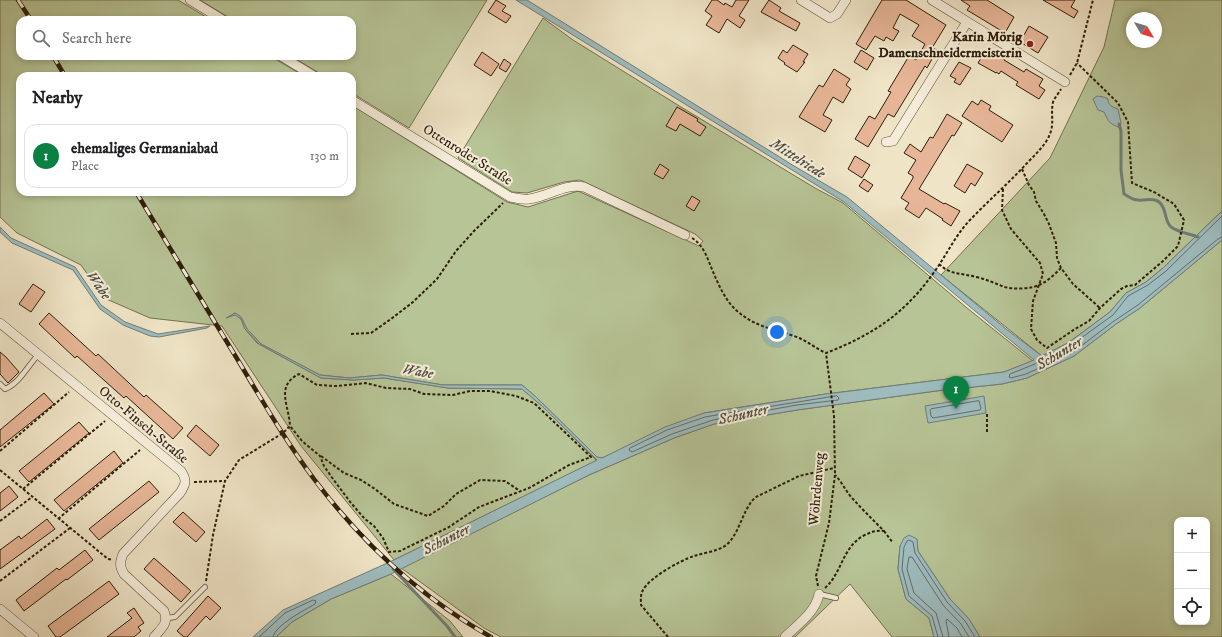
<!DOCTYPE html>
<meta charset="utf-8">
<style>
:root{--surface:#fff;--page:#f6f6f6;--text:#202124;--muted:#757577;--line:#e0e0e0;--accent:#0b8043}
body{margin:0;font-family:"IM FELL DW Pica",serif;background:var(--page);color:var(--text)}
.controls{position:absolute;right:12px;bottom:12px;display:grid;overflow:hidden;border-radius:8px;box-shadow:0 2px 6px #0003}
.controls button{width:36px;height:36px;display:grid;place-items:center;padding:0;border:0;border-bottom:1px solid var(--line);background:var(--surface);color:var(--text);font:20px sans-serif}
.compass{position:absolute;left:1126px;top:12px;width:36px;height:36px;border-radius:50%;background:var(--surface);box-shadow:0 2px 6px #0003;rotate:128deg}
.you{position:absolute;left:777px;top:332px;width:14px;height:14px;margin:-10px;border:3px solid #fff;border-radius:50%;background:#1a73e8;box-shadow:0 0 0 6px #1a73e833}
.badge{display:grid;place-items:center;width:26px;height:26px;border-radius:50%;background:var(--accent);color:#fff;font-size:13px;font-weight:700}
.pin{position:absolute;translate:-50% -33px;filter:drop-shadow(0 1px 2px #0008)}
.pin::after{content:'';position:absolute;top:21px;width:14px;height:12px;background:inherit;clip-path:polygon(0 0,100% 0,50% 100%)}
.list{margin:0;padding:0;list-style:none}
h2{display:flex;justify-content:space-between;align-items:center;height:52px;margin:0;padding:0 16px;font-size:17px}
h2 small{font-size:13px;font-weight:400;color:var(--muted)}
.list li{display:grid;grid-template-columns:26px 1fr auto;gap:12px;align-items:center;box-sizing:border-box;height:64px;margin:0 8px 8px;padding:0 8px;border:1px solid var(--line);border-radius:12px}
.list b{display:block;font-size:15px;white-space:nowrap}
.list p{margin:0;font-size:13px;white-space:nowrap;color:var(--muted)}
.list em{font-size:13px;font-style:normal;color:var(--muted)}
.icon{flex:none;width:22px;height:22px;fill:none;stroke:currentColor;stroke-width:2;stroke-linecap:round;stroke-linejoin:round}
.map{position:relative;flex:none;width:1222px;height:637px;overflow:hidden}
.search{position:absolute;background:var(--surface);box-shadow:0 2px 6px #0003;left:16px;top:16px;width:340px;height:44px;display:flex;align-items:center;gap:10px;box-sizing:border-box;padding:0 14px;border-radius:12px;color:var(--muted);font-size:15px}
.panel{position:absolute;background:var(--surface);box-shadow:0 2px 6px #0003;left:16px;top:72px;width:340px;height:124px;border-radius:12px}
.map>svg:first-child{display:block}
</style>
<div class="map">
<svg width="1222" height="637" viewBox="0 0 1222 637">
<rect width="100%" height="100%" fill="#efe4c6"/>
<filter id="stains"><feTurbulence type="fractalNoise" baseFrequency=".005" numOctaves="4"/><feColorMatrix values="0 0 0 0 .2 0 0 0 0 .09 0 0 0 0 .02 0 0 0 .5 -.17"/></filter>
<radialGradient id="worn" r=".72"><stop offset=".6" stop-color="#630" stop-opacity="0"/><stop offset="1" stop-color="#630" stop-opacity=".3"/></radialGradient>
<path fill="#b7c496" stroke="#72714f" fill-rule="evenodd" d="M0 0H178L211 20H20V56H270L304 76H20V192H352V105L507 202 528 207 578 191 699 246 703 241 695 234 580 180 564 182 527 193 512 192 458 158 543 18 573 40 681 107 815 188 843 203 967 308 1033 361 1004 372 826 394 704 413 602 458 597 457 536 397 522 385H443L382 375 349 378 320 375 261 344 247 329 241 317 235 313 230 316 235 314 241 319 245 329 257 343 321 378 353 380 384 378 448 388 522 389 542 406 596 460H598L394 560 301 446 222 326 150 318 104 298 81 265 17 233 0 217Z
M200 0H487L409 128 352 93V76H324L291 56H352V20H233Z
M1115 0H1222V211L1163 268 1146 282 1126 293 1110 312 1068 343 1042 356 941 275 1050 158 1104 47ZM1132 18H1156V42H1132Z
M1222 240V637H980L969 619 950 599 918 551 916 539 900 546 898 569 906 599 929 618 934 637H892L850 584 795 637H501L484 628 401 568 589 475 674 438 714 424 797 410 936 391 1002 384 1027 378 1074 356 1116 324 1140 308ZM1177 520H1207V622H1177Z
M391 574 450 621 463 637H276L292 622 331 599Z"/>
<path fill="#9ebcbf" stroke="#717d76" d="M516 0H527L794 166 847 197 1006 329 1042 356 1068 343 1110 312 1126 293 1146 282 1163 268 1222 211V240L1140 308 1116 324 1074 356 1027 378 1002 384 936 391 797 410 714 424 674 438 589 475 391 574 331 599 292 622 276 637H253L283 610 394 560 597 460 542 406 522 389 448 388 384 378 353 380 321 378 259 344 245 329 241 319 235 315 226 318 235 313 241 317 247 329 261 344 320 375 349 378 382 375 443 385H522L536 397 597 457 602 458 665 427 704 413 826 394 1004 372 1034 360 844 202Z
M1097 96 1104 97 1108 99C1108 105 1112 107 1118 109L1121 123 1120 128C1108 122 1110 124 1104 112L1098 110 1093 99Z
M0 227 11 238 75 267 101 305 125 322 158 334 210 326 207 328 159 337 150 336 123 325 100 309 73 270 12 243 0 232Z
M984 396 986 413 928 423 925 406Z
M909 535 917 539 918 551 950 599 969 619 980 637H934L929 618 906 599 898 569 900 546 904 538Z"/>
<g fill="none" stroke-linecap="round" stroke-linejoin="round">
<path stroke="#666d64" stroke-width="1" d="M1222 216 1166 271 1148 285 1128 296 1113 315 1070 346 1044 360H1039L1035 364 1010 374 1009 377 1011 378 1026 374 1072 353 1114 321 1138 305 1218 239 1222 237
M837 396 839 398 838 400 797 405 713 420 672 434 632 452 629 450 630 448 667 430 705 417Z
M979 401 981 408 980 410 933 418 931 416 930 410 931 409Z
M259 637 285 613 313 600 316 601 315 604C305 610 275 625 273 637
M938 637 932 616 909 596 902 569 904 547 907 541 909 540 913 542 915 553 947 602 965 621 975 637
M943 637 936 613 914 593 907 569 909 557H912L943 605 961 624 969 637
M949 637 946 621 947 619 957 628 962 637"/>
<path stroke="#717d76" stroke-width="3" d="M1119 124 1121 131V170L1124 194C1128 196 1132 200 1138 200 1145 201 1153 197 1159 202 1167 208 1164 221 1171 227 1178 232 1190 234 1198 237
M393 569 447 626 455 637"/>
</g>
<path fill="#e7b698" stroke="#2e1e08" d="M496 0 506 6 502 11 511 16 506 23 488 12Z
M712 0H717L724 5 725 3 732 7 736 0H749L739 16 745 20 740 28 727 19 719 33 706 25 712 16 705 11Z
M769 0 781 8 779 11 800 23 796 31 761 12Z
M882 0H906L946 25 932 48 937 50 927 68 925 66 894 117 888 114 868 147 855 139 869 116 875 119 891 92 888 91 909 56 916 60 925 44 912 36 919 25 900 14 893 28 899 31 893 41 886 37 884 41 875 36 866 50 856 44Z
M961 0H987L1014 17 1005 33 967 10 970 6Z
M1043 0H1075L1071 7 1078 11 1074 18Z
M1029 26 1048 37 1038 53 1020 42Z
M793 45 808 54 803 62H805L797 72 784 64 785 63 778 58 783 50 787 53Z
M988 47 1005 57 1004 60 1024 72 1026 69 1043 79 1039 86 1045 90 1039 99 1016 85 1018 82 1001 71 999 74 996 72V73L978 63Z
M861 50 874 58 867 70 854 62Z
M482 52 499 64 491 76 474 65Z
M504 59 511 64 506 72 499 68Z
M959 62 971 68 960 85 954 82 956 79 950 76Z
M834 69 850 79 846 85 851 89 843 103 833 97 823 115 832 120 825 132 799 117 819 85 823 87Z
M981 100 991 106 989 110 1013 125 1002 142 962 116 972 101 978 105Z
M677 107 698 119 697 121 706 127 700 136 680 124 676 131 666 126Z
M947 114 962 123 954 136 952 135 919 189 944 204 945 203 960 211 951 226 942 220 943 219 926 208 919 218 905 209 909 203 901 198 913 178V176L908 173 916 160 904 153 910 144 921 152 930 137 933 138Z
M855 156 870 165 862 178 848 169Z
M660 164 669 170 663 179 654 174Z
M967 164 983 173 975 186 971 183 965 193 954 186Z
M864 179 873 185 868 192 859 186Z
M692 196 700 201 694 211 686 206Z
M33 284 45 292 31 312 19 304Z
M49 313 96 356 98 354 144 397 146 395 183 428 173 439 126 396 124 398 77 356 75 358 39 324Z
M0 352 6 357 19 372 8 383 0 374Z
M44 393 54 404 0 447V430Z
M79 422 89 433 29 482 19 471Z
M196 425 219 445 210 456 187 436Z
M114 451 123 463 64 511 54 500Z
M149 481 159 492 99 540 89 529Z
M9 486 18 497 0 511V493Z
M183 512 205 532 196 542 173 522Z
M47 519 55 529 0 569V550L19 536 21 539Z
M85 550 93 560 67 580 66 579 24 611 16 600 57 568 59 570Z
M154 558 191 591 181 602 144 569Z
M109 581 119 594 60 637H56L48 626Z
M208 596 221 608 210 620 206 616 187 637H184L177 631Z
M134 608 144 623 138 627 141 631 134 637H107L132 618 127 613Z"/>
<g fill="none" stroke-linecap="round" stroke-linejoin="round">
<defs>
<path id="service" d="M0 384 5 389C20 383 28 365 39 354
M819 594 836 598
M167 618 175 617 205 587"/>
<path id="minor" d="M190 0 223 20
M801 0 830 18 837 14 846 0
M932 0 1065 82
M281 56 314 76
M352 100 510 197C516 198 523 200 529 199 547 197 566 183 584 187L685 235
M886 142 893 141 967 22
M0 323 181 471C187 480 186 484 180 493L123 554C120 562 119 566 124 574L164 611C169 623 162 628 154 637
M0 609 34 637
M785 637C797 625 816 612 819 594"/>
</defs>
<use href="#service" stroke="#5e5038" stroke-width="6"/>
<use href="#minor" stroke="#5e5038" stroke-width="10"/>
<path stroke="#2e1e08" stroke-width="2" stroke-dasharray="3 2" stroke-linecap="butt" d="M1070 75 1077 63 1093 0
M1022 169 1029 185 1034 192 1036 201 1044 214 1049 224 1056 243 1057 258 1061 268 1073 284 1100 308
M1003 189 1002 210 1011 229 1040 263 1043 274 1033 301 1031 329 1037 340 1047 348 1075 329 1089 321 1100 308 1121 289 1127 286 1135 285 1163 261 1178 246 1184 220 1174 204 1154 192 1132 183 1128 122 1118 103 1077 63
M692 238C705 246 708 261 714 274 719 286 726 301 736 310 755 327 771 328 794 336 806 340 815 348 826 353 875 334 907 312 937 268 948 252 956 235 969 221 989 200 1010 182 1029 161 1036 154 1042 148 1047 140 1056 125 1050 116 1053 102 1055 97 1059 93 1061 89
M939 264C950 275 962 273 976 277 986 279 994 283 1002 286 1011 290 1031 289 1039 285 1047 282 1055 274 1061 268
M351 334 371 333 391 319 413 302 437 279 456 251 474 231 503 203
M987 414V433
M0 451 69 392
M321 456 344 473 361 480 375 489 394 504 428 516 444 506 456 494 480 480 505 481 520 491
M0 470 108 559 113 560
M194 482 225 481
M23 489 105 421
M58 519 140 450
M0 521 32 497
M884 531 893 543
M0 581 70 528
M206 581 213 535 225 481 239 460 283 433 290 426C289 405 275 386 299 374L317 385 336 386 366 383 386 388 410 389 424 394 453 395 470 391H490L516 396 534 403 591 457 569 465 529 488 479 507 449 527 400 551 389 552 383 538 374 526 365 519 351 503 333 479 324 466 320 456 302 441 290 426
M818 586 816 576 829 523 835 475 834 416 826 353
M825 588C842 573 842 548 863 536 871 532 876 530 884 531 873 520 862 509 852 498 845 490 842 482 835 475
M668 637 641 605C641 600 640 595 643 590 649 578 681 560 694 556 703 553 714 552 723 547 739 539 742 508 756 497L799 476 834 468"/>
<use href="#service" stroke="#f5edda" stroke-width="4.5"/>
<use href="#minor" stroke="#f5edda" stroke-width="9"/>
<defs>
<path id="rail" d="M18 0 31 20
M53 56 65 76
M136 192C168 245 201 299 233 352 259 395 284 439 314 479 362 543 422 598 491 637"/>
</defs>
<use href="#rail" stroke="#2e1e08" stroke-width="4.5"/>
<use href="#rail" stroke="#f5edda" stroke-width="3" stroke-dasharray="9" stroke-linecap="butt"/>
</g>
<circle fill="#8f2418" stroke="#f5edda" stroke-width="1.5" cx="1030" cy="44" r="4"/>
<g text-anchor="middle" stroke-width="4" stroke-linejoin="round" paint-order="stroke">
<g font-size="14" font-weight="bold" fill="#2e1e08" stroke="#f5edda" text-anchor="end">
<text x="1022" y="41">Karin Mörig<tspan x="1022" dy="16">Damenschneidermeisterin</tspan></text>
</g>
<g font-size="14" fill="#2e1e08" stroke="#f5edda">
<text transform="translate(468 154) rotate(32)" y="5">Ottenroder Straße</text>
<text transform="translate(144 424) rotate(40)" y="5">Otto-Finsch-Straße</text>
<text transform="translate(816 489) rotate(-85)" y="5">Wöhrdenweg</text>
</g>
<g font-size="15" font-style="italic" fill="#504d3f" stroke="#f5edda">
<text transform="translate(798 158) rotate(32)" y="5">Mittelriede</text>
<text transform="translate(99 285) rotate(54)" y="5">Wabe</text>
<text transform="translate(1059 353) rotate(-31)" y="5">Schunter</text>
<text transform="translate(418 371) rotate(9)" y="5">Wabe</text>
<text transform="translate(743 414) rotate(-13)" y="5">Schunter</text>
<text transform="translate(446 539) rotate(-27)" y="5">Schunter</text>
</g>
</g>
<rect width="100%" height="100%" filter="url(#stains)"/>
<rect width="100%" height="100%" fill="url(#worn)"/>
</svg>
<div class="controls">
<button>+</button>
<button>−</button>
<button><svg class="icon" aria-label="locate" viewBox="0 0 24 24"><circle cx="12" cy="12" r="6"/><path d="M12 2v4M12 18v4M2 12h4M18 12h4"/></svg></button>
</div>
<svg class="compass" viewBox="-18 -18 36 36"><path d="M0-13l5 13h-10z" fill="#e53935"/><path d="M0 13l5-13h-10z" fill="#757577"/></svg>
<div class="you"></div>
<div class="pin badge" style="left:956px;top:409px">1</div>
<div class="search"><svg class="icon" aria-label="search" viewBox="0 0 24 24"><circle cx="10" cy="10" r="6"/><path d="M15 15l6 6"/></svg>Search here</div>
<section class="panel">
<h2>Nearby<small></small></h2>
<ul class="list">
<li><span class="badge">1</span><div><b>ehemaliges Germaniabad</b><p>Place</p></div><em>130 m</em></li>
</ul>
</section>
</div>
